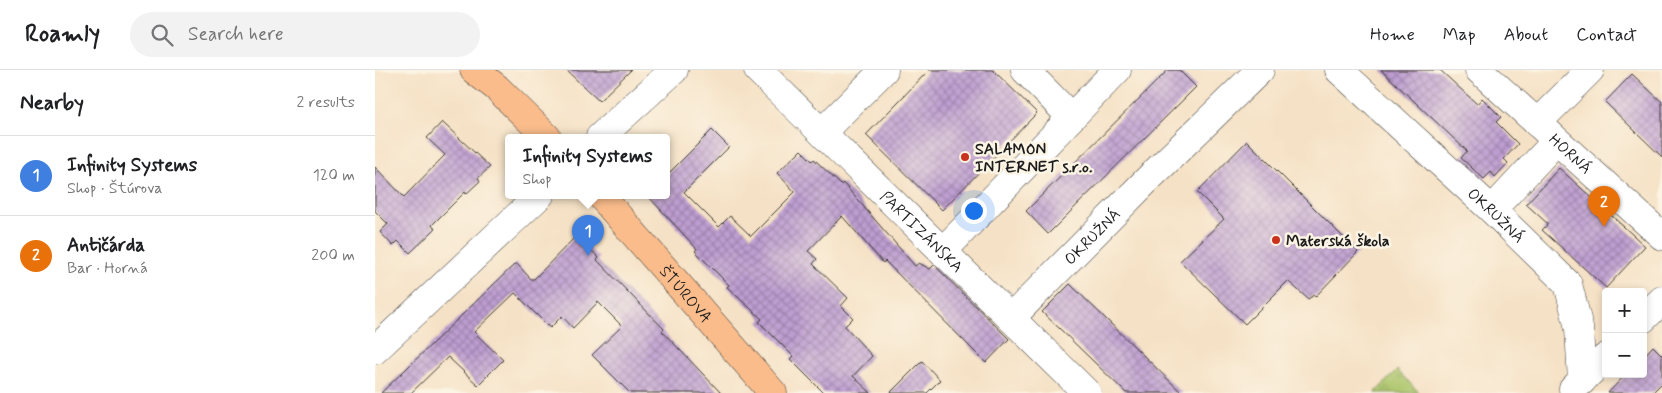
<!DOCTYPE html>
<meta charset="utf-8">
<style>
:root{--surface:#fff;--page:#f2f2f2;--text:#202124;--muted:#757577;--line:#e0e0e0;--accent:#c8321e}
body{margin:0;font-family:Mynerve,sans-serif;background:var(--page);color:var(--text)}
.controls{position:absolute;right:15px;bottom:15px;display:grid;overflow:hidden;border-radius:5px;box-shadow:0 2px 8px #0003}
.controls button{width:45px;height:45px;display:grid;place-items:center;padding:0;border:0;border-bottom:1px solid var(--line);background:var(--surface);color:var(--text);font:25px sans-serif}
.you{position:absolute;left:598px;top:140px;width:18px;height:18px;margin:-12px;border:4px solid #fff;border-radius:50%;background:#1a73e8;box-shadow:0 0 0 8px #1a73e833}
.badge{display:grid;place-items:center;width:32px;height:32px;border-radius:50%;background:var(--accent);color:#fff;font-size:16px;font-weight:700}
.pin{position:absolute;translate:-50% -41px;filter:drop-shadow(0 1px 2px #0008)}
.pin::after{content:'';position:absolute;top:26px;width:18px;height:15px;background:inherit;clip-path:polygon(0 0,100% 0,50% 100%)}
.popup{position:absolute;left:130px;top:64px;width:165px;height:65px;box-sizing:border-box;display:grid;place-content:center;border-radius:5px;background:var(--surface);filter:drop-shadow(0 1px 4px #0005);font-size:16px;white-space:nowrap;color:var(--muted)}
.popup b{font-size:19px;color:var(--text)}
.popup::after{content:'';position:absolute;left:50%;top:100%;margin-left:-10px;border:10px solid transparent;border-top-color:var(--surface)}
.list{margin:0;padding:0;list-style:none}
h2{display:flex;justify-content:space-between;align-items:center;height:65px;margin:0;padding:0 20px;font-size:21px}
h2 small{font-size:16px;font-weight:400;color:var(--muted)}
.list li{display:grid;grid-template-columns:32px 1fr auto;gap:15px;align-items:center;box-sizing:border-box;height:80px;padding:0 20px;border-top:1px solid var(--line)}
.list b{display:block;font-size:19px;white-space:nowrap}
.list p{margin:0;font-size:16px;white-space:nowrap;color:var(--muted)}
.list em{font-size:16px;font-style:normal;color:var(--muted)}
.icon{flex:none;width:28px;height:28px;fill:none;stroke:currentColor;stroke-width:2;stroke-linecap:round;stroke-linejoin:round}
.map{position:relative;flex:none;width:1287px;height:323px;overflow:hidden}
header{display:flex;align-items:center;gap:30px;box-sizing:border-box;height:70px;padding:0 25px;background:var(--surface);border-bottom:1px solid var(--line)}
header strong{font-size:24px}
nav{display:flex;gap:28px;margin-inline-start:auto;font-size:18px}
.search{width:350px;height:45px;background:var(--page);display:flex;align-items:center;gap:12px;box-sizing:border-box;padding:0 18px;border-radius:28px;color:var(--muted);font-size:19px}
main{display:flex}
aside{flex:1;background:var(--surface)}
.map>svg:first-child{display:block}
</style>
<header>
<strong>Roamly</strong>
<div class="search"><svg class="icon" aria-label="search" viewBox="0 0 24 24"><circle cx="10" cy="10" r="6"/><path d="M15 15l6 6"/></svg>Search here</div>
<nav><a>Home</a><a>Map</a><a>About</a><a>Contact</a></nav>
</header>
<main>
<aside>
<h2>Nearby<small>2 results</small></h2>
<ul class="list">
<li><span class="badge" style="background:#3f7fe0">1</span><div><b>Infinity Systems</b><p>Shop · Štúrova</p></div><em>120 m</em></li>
<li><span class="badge" style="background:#e8710a">2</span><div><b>Antičárda</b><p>Bar · Horná</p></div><em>200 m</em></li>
</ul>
</aside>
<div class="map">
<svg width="1287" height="323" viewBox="0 0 1287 323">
<defs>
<pattern id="park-tufts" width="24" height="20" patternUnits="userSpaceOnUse" patternTransform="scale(1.25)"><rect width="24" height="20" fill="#acc56b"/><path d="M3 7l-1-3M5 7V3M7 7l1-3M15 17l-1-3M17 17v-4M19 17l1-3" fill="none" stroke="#93a95c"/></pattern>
<pattern id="building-cross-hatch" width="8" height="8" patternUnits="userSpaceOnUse" patternTransform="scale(1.25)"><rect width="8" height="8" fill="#be9ed1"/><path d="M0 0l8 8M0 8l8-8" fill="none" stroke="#9a80a9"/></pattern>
</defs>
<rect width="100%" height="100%" fill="#fcf5e5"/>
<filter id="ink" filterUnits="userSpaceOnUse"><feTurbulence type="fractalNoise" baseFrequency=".02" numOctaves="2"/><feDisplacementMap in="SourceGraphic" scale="10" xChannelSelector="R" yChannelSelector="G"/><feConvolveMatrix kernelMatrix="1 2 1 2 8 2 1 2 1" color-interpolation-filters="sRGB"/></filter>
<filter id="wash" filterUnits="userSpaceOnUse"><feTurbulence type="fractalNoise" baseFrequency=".0096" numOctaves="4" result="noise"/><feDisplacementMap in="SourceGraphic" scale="20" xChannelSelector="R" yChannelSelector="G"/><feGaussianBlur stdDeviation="1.12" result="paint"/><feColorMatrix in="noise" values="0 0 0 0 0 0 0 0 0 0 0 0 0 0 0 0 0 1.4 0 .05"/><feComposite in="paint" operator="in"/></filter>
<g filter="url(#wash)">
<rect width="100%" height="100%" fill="#f5e1c5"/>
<path fill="url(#park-tufts)" stroke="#647044" d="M1022 300 1045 323H1000Z"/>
<g id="blocks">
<path fill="url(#building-cross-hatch)" d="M191 0H256L224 31Z
M554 0H618L662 43 567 140 491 65Z
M793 0H804L821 17 673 164 651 141Z
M1006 0H1065L1102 34 1107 28 1126 47 1121 52 1143 74 1129 89 1133 93 1120 107 1116 102 1109 109 1086 88 1092 81Z
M1257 4 1287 32V87L1230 32Z
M67 52 115 97 103 108 105 111 91 124 90 122 57 155 60 159 35 183 23 171 18 176 5 162 13 154 0 141V97L29 127 70 85 52 68Z
M337 60 354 77 309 122 344 157 355 146 376 166 420 122 402 103 426 80 437 91 439 89 466 115 468 113 540 196 544 193 555 199 559 195 634 269 611 293 510 191 508 193 467 146 433 181 442 189 438 194 473 228 466 236 478 248 470 256 497 286 478 306 496 323H449L415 289 418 286 384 252 387 249 352 217 354 215 320 181 322 179 272 125H292V105Z
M872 71 983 182 940 227 939 225 933 229 913 211 870 254 805 191 849 149 822 122Z
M1184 98 1270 176 1231 218 1167 160 1173 154 1151 134Z
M202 165 224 188 222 190 289 259 287 261 346 323H255L217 285 247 256 223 232 198 258 187 246 175 258 140 223 99 262 128 290 103 315 73 287 36 323H6L141 193 156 209H159Z
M695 214 807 323H751L685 259 667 242Z
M1278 276 1287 285V313L1277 323H1233L1251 304H1268V287Z
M547 291 565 310 552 323H515Z"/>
</g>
</g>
<g filter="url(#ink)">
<use href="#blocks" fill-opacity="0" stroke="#3d3a35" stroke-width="1"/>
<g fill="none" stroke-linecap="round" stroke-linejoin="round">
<defs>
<g id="minor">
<path id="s1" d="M383 0 712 323"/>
<path d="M650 0 696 47"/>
<path id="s2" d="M964 0 1117 140 1193 214 1204 258 1207 311"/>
<path id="s3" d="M1104 0 1287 166"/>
<path d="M1162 53 1215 0"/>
<path d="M447 62 509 0"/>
<path d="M225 67 299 0"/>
<path d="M1117 140 1181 71"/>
<path d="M567 182 742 0"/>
<path id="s4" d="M636 248 772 110 885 0"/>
<path d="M1268 249 1287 230"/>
<path d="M0 280 165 125"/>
<path d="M1198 319 1231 287"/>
</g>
<g id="major">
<path d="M99 0 122 18 172 67"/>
<path id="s5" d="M225 125 398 323"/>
</g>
</defs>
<use href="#minor" stroke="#3d3a35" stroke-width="29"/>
<use href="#major" stroke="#3d3a35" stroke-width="29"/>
<use href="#minor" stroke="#fff" stroke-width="28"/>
<use href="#major" stroke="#fabc8b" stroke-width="28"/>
</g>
</g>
<g fill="#c8321e" stroke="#fcf5e5" stroke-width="2">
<circle cx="590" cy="87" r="5"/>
<circle cx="901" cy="170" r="5"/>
</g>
<g text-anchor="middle" stroke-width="5" stroke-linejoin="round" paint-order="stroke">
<g font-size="16" font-weight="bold" fill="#1c1c1c" stroke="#fcf5e5" text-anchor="start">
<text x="600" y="84">SALAMON<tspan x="600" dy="18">INTERNET s.r.o.</tspan></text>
<text x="911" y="176">Materská škola</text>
</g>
<g font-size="16" fill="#1c1c1c" stroke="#fcf5e5">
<text dy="6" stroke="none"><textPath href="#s3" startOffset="124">HORNÁ</textPath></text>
<text dy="6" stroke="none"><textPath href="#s2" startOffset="214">OKRUŽNÁ</textPath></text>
<text dy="6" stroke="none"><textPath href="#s1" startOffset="230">PARTIZÁNSKA</textPath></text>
<text dy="6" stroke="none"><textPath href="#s4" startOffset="115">OKRUŽNÁ</textPath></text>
<text dy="6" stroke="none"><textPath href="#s5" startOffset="131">ŠTÚROVA</textPath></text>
</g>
</g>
</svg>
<div class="controls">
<button>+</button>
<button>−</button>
</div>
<div class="you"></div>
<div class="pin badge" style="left:213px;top:186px;background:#3f7fe0">1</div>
<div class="popup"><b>Infinity Systems</b>Shop</div>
<div class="pin badge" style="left:1229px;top:157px;background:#e8710a">2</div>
</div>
</main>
